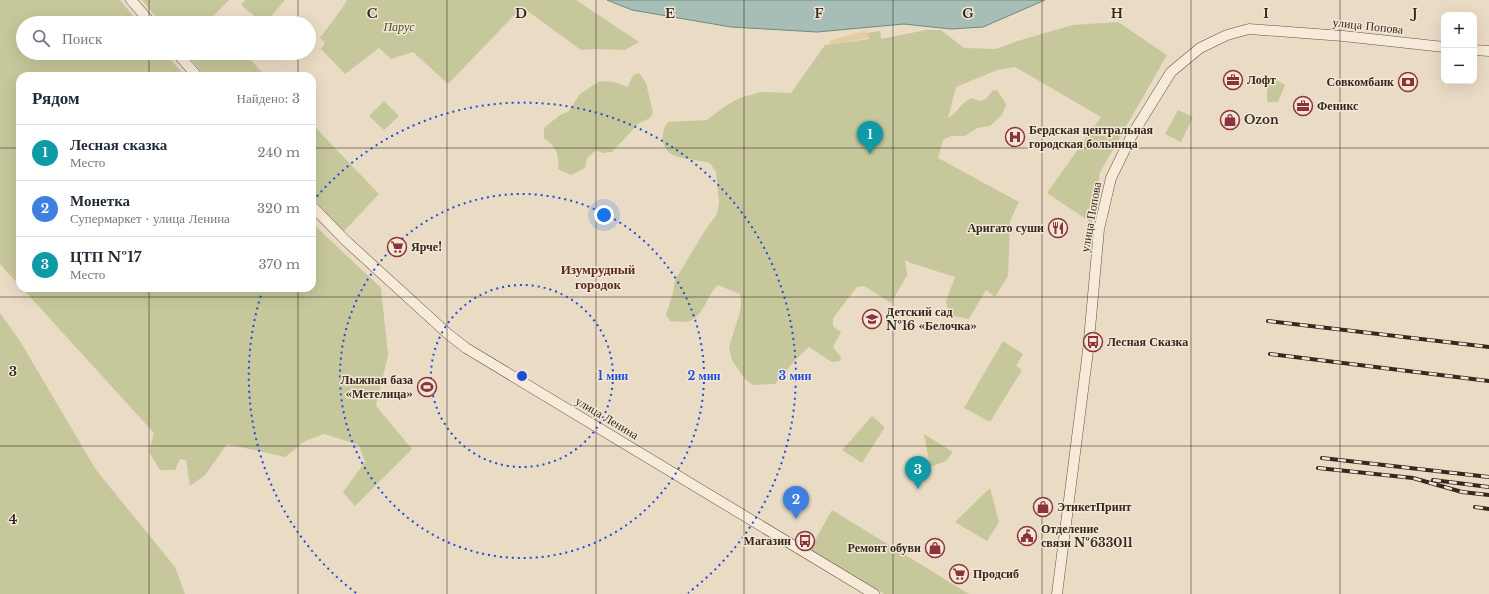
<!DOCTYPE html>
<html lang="ru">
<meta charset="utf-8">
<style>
:root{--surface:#fff;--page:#f2f2f3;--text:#1f2937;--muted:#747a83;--line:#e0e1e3;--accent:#8d323c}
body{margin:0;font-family:"Libre Baskerville",serif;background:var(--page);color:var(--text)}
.controls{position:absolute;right:12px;top:12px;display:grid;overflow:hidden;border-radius:8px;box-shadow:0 4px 16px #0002}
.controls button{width:36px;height:36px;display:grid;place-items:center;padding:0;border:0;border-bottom:1px solid var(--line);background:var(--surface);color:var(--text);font:20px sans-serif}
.you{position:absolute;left:604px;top:215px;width:14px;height:14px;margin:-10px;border:3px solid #fff;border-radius:50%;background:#1a73e8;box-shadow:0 0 0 6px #1a73e833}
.badge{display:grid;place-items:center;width:26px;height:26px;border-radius:50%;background:var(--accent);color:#fff;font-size:13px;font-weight:700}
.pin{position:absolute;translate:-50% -33px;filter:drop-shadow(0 1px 2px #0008)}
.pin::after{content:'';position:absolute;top:21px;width:14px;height:12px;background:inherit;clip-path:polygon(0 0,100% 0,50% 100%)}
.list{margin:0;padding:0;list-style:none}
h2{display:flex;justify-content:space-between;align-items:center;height:52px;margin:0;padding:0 16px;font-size:17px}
h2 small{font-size:13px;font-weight:400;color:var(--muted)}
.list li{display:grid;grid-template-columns:26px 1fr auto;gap:12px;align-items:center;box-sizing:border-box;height:56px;padding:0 16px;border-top:1px solid var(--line)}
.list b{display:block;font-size:15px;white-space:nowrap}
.list p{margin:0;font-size:13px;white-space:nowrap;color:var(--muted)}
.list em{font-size:13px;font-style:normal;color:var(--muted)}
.icon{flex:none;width:22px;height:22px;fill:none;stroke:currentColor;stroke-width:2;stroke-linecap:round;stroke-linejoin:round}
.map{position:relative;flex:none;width:1489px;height:594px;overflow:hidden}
.search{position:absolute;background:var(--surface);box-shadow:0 4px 16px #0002;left:16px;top:16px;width:300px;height:44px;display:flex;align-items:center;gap:10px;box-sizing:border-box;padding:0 14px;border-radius:22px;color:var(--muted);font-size:15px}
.panel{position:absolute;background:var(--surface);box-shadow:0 4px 16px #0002;left:16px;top:72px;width:300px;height:220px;border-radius:12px}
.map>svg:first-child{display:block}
</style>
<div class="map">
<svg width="1489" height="594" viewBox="0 0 1489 594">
<rect width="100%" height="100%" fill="#eadbc5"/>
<path fill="#c6c79a" d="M0 0H120L139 23H23V53H165L185 76H20V286L0 264Z
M142 0H229L211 18 215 23H161Z
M245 0H285L265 23H263L241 5Z
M347 0H576L639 42 625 50 596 49 581 50 522 7 448 84 413 52 391 59 379 48 345 74 321 49 325 43 320 38 343 7Z
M1118 22 1167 55 1100 172 1092 223 1047 193 1101 117 1015 67 997 70 956 87 948 118C958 113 961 101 973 98 982 104 987 99 992 91L997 90 1006 104 1002 115 990 126 977 128 965 136H951L943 140 938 158 1019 202 1010 221 1008 276 995 297 986 290 969 319 949 315 946 301 955 277 911 263 905 260 907 275 891 303 864 286 857 287 833 318V326L841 332 833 347 841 357 840 361 832 362 809 347 796 359 775 384 753 385 745 379 738 369 732 360 729 347 740 312 741 302 740 294 718 285C707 295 704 315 690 321 685 323 676 321 670 321L666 315 673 293 675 280 706 229 717 214 719 202 716 172 710 163C699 160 682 159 673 155 660 148 660 132 668 122L707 120 727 105 740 98 761 92 791 93 825 45 869 39 867 33 880 31 881 39 926 30H941L964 48 996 49 1021 40 1073 25Z
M186 53H244L266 76H205Z
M639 73 646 83 653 113 650 118 639 123 612 152 603 153 596 150 587 158 585 168 571 175 558 169C559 153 557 148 544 138V128L560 115 568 112 580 94 600 81 614 82 628 87 633 75Z
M1267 79 1278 81 1285 85 1278 102H1267Z
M384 101 399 116 384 130 369 116Z
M1178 110 1193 117 1181 142 1165 134Z
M312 124 379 194 344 231 312 197Z
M312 223 381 288 388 355 376 406 412 449 355 506 343 492 365 462 359 445 324 434 305 441 285 457 227 444 205 475 190 486 186 460 180 459 175 470H160L149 452 154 433 22 288H312Z
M0 313 20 341 96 470 175 567 185 594H0Z
M1003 341 1023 354 1016 366 1022 370 990 422 964 408Z
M872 416 885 427 862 463 842 450Z
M924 434 953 452 946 461 930 467Z
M990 488 999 522 987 541 955 522Z
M832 510 969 594H884L810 549Z"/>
<path fill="#e3cda5" d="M866 30 869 38 831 44 829 41Z"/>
<path fill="#a6beb5" stroke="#6e8b81" d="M607 0H1045L983 27 951 29 904 24 817 32 731 27 632 10Z"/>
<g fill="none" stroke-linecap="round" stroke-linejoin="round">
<defs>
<path id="secondary" d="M131 0 151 23
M1474 50 1489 51
M177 53 197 76
M312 206 345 240 448 334 466 348 874 594
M1057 594 1088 351 1099 229 1111 178 1132 135 1171 72 1200 48 1227 35 1249 29 1343 36 1444 47"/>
</defs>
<use href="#secondary" stroke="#654f40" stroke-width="11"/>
<use href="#secondary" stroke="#f6ead8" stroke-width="10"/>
<defs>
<path id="rail" d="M1268 321 1489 347
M1270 354 1489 381
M1322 458 1489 477
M1318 468 1413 478 1462 492 1489 495
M1433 480 1489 487
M1475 507 1489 509"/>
</defs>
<use href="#rail" stroke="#35281f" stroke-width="4"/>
<use href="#rail" stroke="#f2e7d4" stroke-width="2.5" stroke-dasharray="8" stroke-linecap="butt"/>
</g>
<path fill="none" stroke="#35281f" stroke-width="1" stroke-opacity="0.55" d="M149 0V23M298 0V23M447 0V594M596 0V594M744 0V594M893 0V594M1042 0V594M1191 0V594M1340 0V594M149 53V76M298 53V76M0 148H20M312 148H1489M149 288V594M298 288V594M0 297H1489M0 446H1489"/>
<g fill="none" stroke="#1d4ed8" stroke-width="2" stroke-dasharray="2 4">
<circle cx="522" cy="376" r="91"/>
<circle cx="522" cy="376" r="182"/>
<path d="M356 593A273 273 0 0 1 263 289M313 201A273 273 0 1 1 688 593"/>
</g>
<defs>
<symbol id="office-ring" viewBox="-11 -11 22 22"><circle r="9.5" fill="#f2e7d4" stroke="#8d323c" stroke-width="1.5"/><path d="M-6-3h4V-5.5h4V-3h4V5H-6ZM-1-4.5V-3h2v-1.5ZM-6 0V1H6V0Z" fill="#8d323c"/></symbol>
<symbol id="bank-ring" viewBox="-11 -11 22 22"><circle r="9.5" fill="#f2e7d4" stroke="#8d323c" stroke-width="1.5"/><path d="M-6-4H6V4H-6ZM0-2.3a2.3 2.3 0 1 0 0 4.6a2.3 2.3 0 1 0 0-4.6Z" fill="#8d323c"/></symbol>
<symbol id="shop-ring" viewBox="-11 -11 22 22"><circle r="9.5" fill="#f2e7d4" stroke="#8d323c" stroke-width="1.5"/><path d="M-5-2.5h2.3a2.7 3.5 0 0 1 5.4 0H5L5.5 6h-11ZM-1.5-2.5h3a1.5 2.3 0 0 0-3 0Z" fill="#8d323c"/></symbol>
<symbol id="hospital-ring" viewBox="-11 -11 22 22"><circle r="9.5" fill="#f2e7d4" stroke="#8d323c" stroke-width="1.5"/><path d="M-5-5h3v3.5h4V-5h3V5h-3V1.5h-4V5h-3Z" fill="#8d323c"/></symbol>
<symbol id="restaurant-ring" viewBox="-11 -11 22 22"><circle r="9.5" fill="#f2e7d4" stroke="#8d323c" stroke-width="1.5"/><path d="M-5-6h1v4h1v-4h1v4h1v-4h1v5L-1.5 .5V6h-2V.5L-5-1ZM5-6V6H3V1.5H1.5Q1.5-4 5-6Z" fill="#8d323c"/></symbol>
<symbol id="supermarket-ring" viewBox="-11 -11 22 22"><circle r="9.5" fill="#f2e7d4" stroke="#8d323c" stroke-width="1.5"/><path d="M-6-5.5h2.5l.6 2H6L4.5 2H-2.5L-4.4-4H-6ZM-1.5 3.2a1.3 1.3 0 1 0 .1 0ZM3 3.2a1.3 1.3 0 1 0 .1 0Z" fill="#8d323c"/></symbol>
<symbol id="school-ring" viewBox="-11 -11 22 22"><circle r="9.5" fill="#f2e7d4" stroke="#8d323c" stroke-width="1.5"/><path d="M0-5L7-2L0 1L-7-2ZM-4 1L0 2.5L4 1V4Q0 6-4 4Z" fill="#8d323c"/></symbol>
<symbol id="bus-ring" viewBox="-11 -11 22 22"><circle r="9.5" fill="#f2e7d4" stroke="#8d323c" stroke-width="1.5"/><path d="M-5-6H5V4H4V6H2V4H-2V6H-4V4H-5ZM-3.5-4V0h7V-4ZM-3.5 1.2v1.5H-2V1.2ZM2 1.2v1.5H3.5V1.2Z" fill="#8d323c"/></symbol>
<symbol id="stadium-ring" viewBox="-11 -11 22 22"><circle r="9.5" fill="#f2e7d4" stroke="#8d323c" stroke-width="1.5"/><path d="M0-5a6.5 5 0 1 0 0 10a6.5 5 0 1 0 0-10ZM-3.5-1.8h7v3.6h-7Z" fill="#8d323c"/></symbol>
<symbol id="civic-ring" viewBox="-11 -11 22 22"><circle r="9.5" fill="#f2e7d4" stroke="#8d323c" stroke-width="1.5"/><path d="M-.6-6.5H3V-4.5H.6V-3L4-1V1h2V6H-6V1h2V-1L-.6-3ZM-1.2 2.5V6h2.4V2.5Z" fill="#8d323c"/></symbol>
</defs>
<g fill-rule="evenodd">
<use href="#office-ring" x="1222" y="69" width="22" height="22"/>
<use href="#bank-ring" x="1397" y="71" width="22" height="22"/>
<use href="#office-ring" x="1292" y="95" width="22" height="22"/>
<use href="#shop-ring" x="1219" y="109" width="22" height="22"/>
<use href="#hospital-ring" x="1004" y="126" width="22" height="22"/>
<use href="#restaurant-ring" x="1047" y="217" width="22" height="22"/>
<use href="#supermarket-ring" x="386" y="236" width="22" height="22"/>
<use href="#school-ring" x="861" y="308" width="22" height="22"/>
<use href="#bus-ring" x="1082" y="331" width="22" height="22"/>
<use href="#stadium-ring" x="416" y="376" width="22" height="22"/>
<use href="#shop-ring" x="1032" y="496" width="22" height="22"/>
<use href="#civic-ring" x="1016" y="525" width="22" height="22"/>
<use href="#bus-ring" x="794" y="530" width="22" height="22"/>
<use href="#shop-ring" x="924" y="537" width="22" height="22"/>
<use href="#supermarket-ring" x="948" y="563" width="22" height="22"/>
</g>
<g text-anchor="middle" stroke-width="3" stroke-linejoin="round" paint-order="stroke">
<g font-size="12" fill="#35281f" stroke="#f2e7d4">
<text transform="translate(1368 26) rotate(6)" y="4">улица Попова</text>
<text transform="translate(1091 217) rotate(-80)" y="4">улица Попова</text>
<text transform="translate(607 418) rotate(31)" y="4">улица Ленина</text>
</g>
<g font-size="12" font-style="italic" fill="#494f28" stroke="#f2e7d4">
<text x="399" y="31">Парус</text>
</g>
<g font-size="12" font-weight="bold" fill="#35281f" stroke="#f2e7d4" text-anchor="start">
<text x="1247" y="84">Лофт</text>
<text x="1394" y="86" text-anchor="end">Совкомбанк</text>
<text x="1317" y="110">Феникс</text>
<text x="1244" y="124">Ozon</text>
<text x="1029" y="134">Бердская центральная<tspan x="1029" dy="14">городская больница</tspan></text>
<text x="1044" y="232" text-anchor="end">Аригато суши</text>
<text x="411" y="251">Ярче!</text>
<text x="886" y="316">Детский сад<tspan x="886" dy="14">№16 «Белочка»</tspan></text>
<text x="1107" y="346">Лесная Сказка</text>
<text x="413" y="384" text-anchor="end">Лыжная база<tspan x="413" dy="14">«Метелица»</tspan></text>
<text x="1057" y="511">ЭтикетПринт</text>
<text x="1041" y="533">Отделение<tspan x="1041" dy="14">связи №633011</tspan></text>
<text x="791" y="545" text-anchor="end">Магазин</text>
<text x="921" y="552" text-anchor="end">Ремонт обуви</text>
<text x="973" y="578">Продсиб</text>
</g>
<g font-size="13" font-weight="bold" fill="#5d2923" stroke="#f2e7d4">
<text x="598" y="274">Изумрудный<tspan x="598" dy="15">городок</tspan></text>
</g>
</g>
<g font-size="13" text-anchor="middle" font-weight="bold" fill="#35281f" stroke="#f2e7d4" stroke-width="3" stroke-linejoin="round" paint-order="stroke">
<text x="372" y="18">C</text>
<text x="521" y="18">D</text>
<text x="670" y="18">E</text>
<text x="819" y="18">F</text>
<text x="968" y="18">G</text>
<text x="1117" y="18">H</text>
<text x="1266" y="18">I</text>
<text x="1415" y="18">J</text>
<text x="13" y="376">3</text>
<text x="13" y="524">4</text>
</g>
<circle cx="522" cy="376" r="6" fill="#1d4ed8" stroke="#f2e7d4" stroke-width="2"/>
<g font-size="12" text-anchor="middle" font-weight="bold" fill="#1d4ed8" stroke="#f2e7d4" stroke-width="3" stroke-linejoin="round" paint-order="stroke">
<text x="613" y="380">1 мин</text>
<text x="704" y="380">2 мин</text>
<text x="795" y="380">3 мин</text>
</g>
</svg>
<div class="controls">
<button>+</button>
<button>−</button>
</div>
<div class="you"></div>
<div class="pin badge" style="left:870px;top:154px;background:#0f9aa8">1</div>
<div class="pin badge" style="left:796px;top:519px;background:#3f7fe0">2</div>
<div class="pin badge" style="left:918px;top:489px;background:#0f9aa8">3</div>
<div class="search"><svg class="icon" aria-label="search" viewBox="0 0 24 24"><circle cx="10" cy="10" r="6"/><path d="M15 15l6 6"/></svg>Поиск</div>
<section class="panel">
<h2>Рядом<small>Найдено: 3</small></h2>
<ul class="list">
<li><span class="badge" style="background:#0f9aa8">1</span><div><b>Лесная сказка</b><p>Место</p></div><em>240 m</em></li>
<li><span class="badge" style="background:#3f7fe0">2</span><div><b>Монетка</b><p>Супермаркет · улица Ленина</p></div><em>320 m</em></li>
<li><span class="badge" style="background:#0f9aa8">3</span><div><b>ЦТП №17</b><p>Место</p></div><em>370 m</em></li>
</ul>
</section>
</div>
